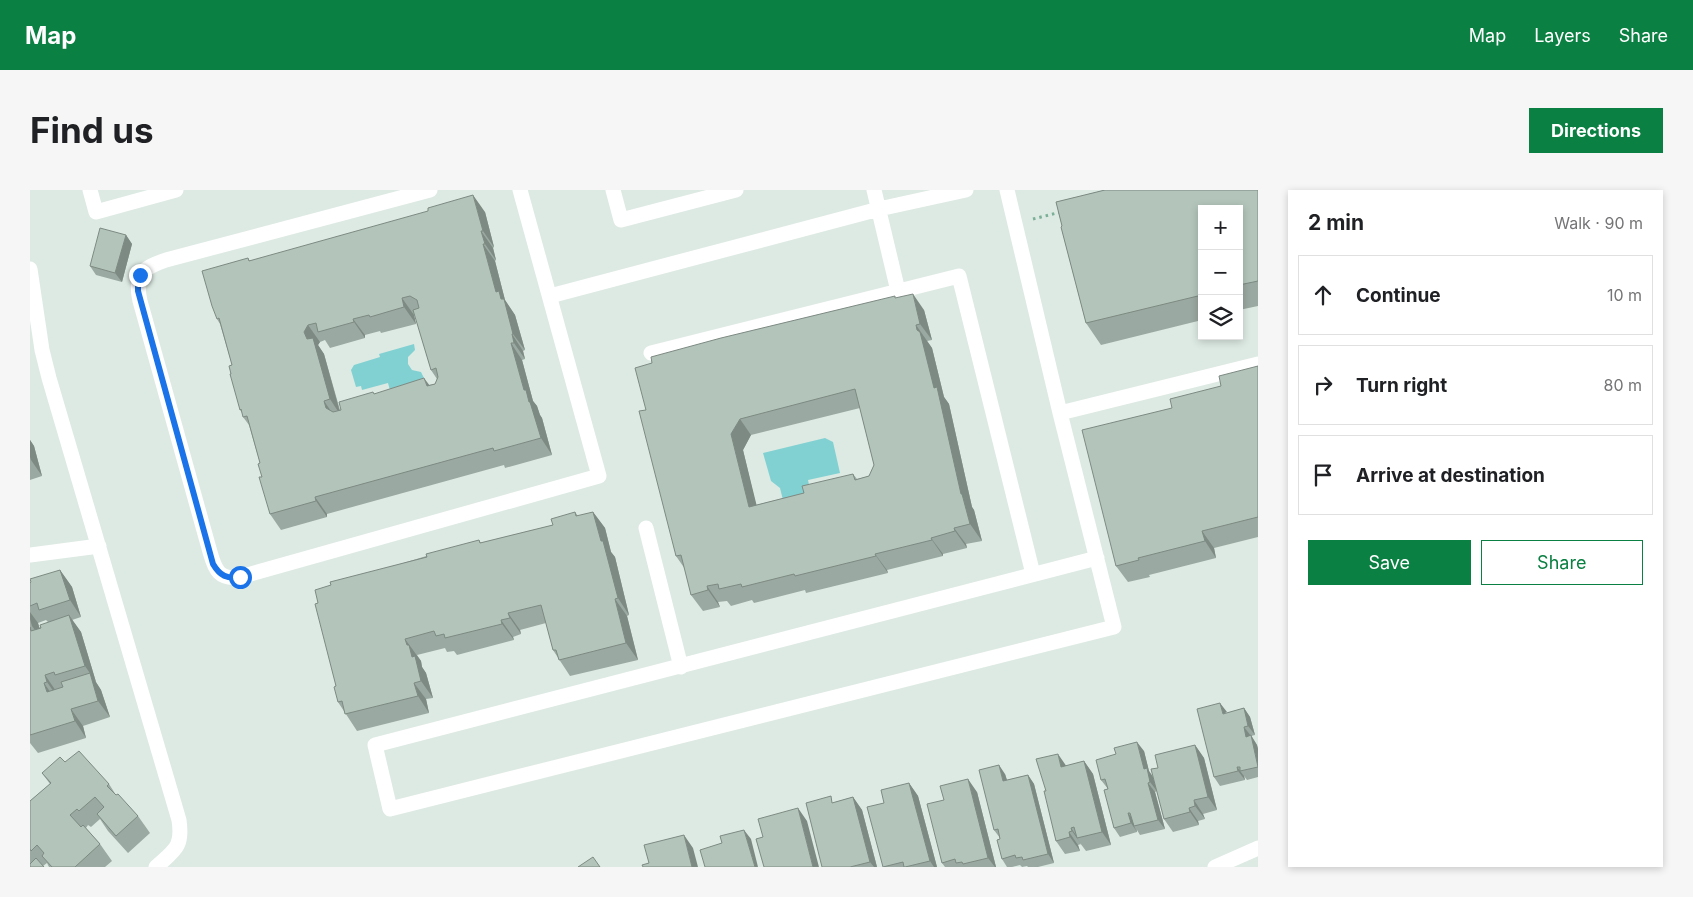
<!DOCTYPE html>
<meta charset="utf-8">
<style>
:root{--surface:#fff;--page:#f6f6f6;--text:#202124;--muted:#757577;--line:#e0e0e0;--accent:#0b8043}
body{margin:0;font-family:Inter,sans-serif;background:var(--page);color:var(--text)}
.controls{position:absolute;right:15px;top:15px;display:grid;overflow:hidden;border-radius:0px;box-shadow:0 2px 8px #0003}
.controls button{width:45px;height:45px;display:grid;place-items:center;padding:0;border:0;border-bottom:1px solid var(--line);background:var(--surface);color:var(--text);font:25px sans-serif}
.stop{position:absolute;width:15px;height:15px;margin:-11px;border:4px solid #1a73e8;border-radius:50%;background:#fff}
.stop.end{background:#1a73e8;border-color:#fff;box-shadow:0 1px 5px #0008}
.list{margin:0;padding:0;list-style:none}
h2{display:flex;justify-content:space-between;align-items:center;height:65px;margin:0;padding:0 20px;font-size:21px}
h2 small{font-size:16px;font-weight:400;color:var(--muted)}
.list li{display:grid;grid-template-columns:32px 1fr auto;gap:15px;align-items:center;box-sizing:border-box;height:80px;margin:0 10px 10px;padding:0 10px;border:1px solid var(--line);border-radius:0px}
.list b{display:block;font-size:19px;white-space:nowrap}
.list em{font-size:16px;font-style:normal;color:var(--muted)}
.actions{display:flex;gap:10px;padding:15px 20px}
.actions a{flex:1;padding:11px 0;border:1px solid var(--accent);border-radius:0px;text-align:center;font-size:18px;color:var(--accent)}
.actions .main{background:var(--accent);color:#fff}
.icon{flex:none;width:28px;height:28px;fill:none;stroke:currentColor;stroke-width:2;stroke-linecap:round;stroke-linejoin:round}
.map{position:relative;flex:none;width:1228px;height:677px;overflow:hidden;border-radius:0px}
header{display:flex;align-items:center;gap:30px;box-sizing:border-box;height:70px;padding:0 25px;background:var(--accent);color:#fff}
header strong{font-size:24px}
nav{display:flex;gap:28px;margin-inline-start:auto;font-size:18px}
.intro{display:flex;align-items:center;justify-content:space-between;box-sizing:border-box;height:120px;padding:0 30px}
h1{margin:0;font-size:35px}
.button{padding:12px 22px;border-radius:0px;background:var(--accent);color:#fff;font-size:18px;font-weight:700}
main{display:flex;gap:30px;padding:0 30px}
aside{flex:1;background:var(--surface);border-radius:0px;box-shadow:0 2px 8px #0003}
.map>svg:first-child{display:block}
</style>
<header>
<strong>Map</strong>
<nav><a>Map</a><a>Layers</a><a>Share</a></nav>
</header>
<div class="intro"><h1>Find us</h1><a class="button">Directions</a></div>
<main>
<div class="map">
<svg width="1228" height="677" viewBox="0 0 1228 677">
<rect width="100%" height="100%" fill="#ddeae3"/>
<path fill="#82d1d2" d="M384 154 385 160 378 167V174L382 180 391 182 394 188 361 204 358 193 332 200 331 196 326 197 321 180 324 175 350 167 349 164Z
M795 248 803 252 810 283 778 290 781 304 753 310 750 298 741 291 733 263Z"/>
<g fill="none" stroke-linecap="round" stroke-linejoin="round">
<path stroke="#7caf98" stroke-width="3" stroke-dasharray="2.5 4" stroke-linecap="butt" d="M1003 29 1031 22"/>
<path stroke="#fff" stroke-width="15" d="M60 0 66 22 146 0
M400 0 136 70C113 78 104 84 110 111L180 362C185 380 189 390 210 387L569 286 490 0
M583 0 591 30 706 0
M844 0 868 101
M977 0 1030 223 1084 437 360 619 345 555 1067 368
M0 79 12 160 19 188 149 630C153 657 145 660 126 677
M520 106 849 19 936 0
M621 163 929 86 1003 384
M1030 223 1228 174
M616 338 651 477
M0 365 69 356
M1185 677 1228 658"/>
</g>
<path fill="#9aa9a1" fill-rule="evenodd" d="M1075 0H1228V116L1209 120V19H1172V130L1071 155 1056 133 1031 37 1032 36 1026 12Z
M455 22 464 57 463 58 466 70 465 71 475 110 485 125 495 160 493 161 495 169 492 170 503 211 507 216 510 225 512 228 522 265 475 278 474 275 297 324V327L251 340 240 324 230 273 219 235 213 227V224L210 220 201 184 202 175 190 134 187 129 218 68 220 71ZM384 125H385L401 180 407 189 405 194 345 204 310 220 294 164 288 155 290 152 295 150 300 158 335 148V145L350 141 351 143 386 134Z
M96 45 102 54 92 92 66 85 60 76Z
M866 108 894 120 902 150 897 151 902 158 914 207 919 214 942 317 944 320 952 351 936 354 937 358 913 364V366L857 380 858 383 776 403 775 400 724 413 722 410 701 416 697 411 688 412 690 417 673 421 661 405 655 379 646 366 616 220ZM830 218 844 275 839 286 827 289 823 284 774 303 726 315 713 260 721 245Z
M1228 176V347L1184 358 1186 368 1119 385 1120 387 1098 392 1086 376 1142 218 1191 196Z
M0 250 4 256 12 286 0 290Z
M545 322 548 326 563 322 575 338 581 362 585 367 599 425 597 426 608 470 540 486 523 460 516 433 490 440 491 444 483 447 484 450 427 465 424 461 417 462 415 458 387 465 391 471 392 477 396 483 403 508 396 509 399 523 327 541 308 512 306 496 288 413 301 395 449 350 451 353 523 335Z
M30 380 42 397 51 427 42 430 51 442 66 492 71 500 80 527 53 536 56 548 8 563 0 553V393ZM16 430 18 432 9 438 8 433Z
M1214 518 1220 527 1225 545 1221 546 1227 555 1228 559V587L1217 590 1214 586 1215 590 1190 596 1184 587 1197 523Z
M1165 555 1174 568 1187 620 1173 624 1175 629 1168 631 1169 635 1143 642 1134 629Z
M1114 561 1119 581 1123 587 1127 601 1125 602 1135 639 1110 645 1107 640V642L1090 647 1084 638 1078 599 1071 590 1086 564Z
M1054 571 1063 584 1081 655 1056 661 1050 653 1051 654 1048 655 1050 661 1035 664 1026 651 1016 601 1036 576Z
M35 572 79 594 86 605 108 626 120 643 98 663 78 641 70 629 61 637 58 635 56 638 70 654 82 671 75 677H19L17 673 13 676 0 677V611L20 594 12 583Z
M975 584 977 590 998 585 1004 594 1024 673 1008 677H998L997 676 992 677 990 675 982 677H977L972 669 970 648 964 640Z
M879 593 888 606 907 677H853Z
M947 602 966 677H915L912 673Z
M823 607 832 620 847 677H792L805 612Z"/>
<path fill="#7d8a83" d="M443 5 455 22 464 57 453 41Z
M451 41 463 58 466 70 455 54Z
M96 45 102 54 92 92 85 83Z
M453 54 465 71 475 110 485 125 495 160 483 144 466 102Z
M883 104 894 120 902 150 890 134Z
M372 108 384 125 386 134 374 117Z
M323 129 335 145V148L324 132Z
M278 135 290 152 288 155 294 164 311 226 300 209 277 149 274 142Z
M886 135 902 158 914 207 919 214 942 317 944 320 952 351 940 334 931 304 904 198Z
M482 144 493 161 495 169 484 153Z
M481 153 492 170 503 211 507 216 510 225 512 228 522 265 511 248 499 212 494 200Z
M394 188 406 204 397 196Z
M294 211 305 227 296 218Z
M710 229 721 245 713 260 731 333 719 317 701 244Z
M0 250 4 256 12 286 1 270 0 267Z
M285 307 297 324V327L286 311Z
M563 322 575 338 581 362 585 367 599 425 588 408 571 351Z
M924 338 936 354 937 358 925 341Z
M1172 341 1184 358 1186 368 1175 351Z
M901 348 913 364V366L902 350Z
M845 364 857 380 858 383 846 366Z
M30 380 42 397 51 427 40 410Z
M677 396 688 412 690 417 678 400Z
M585 409 597 426 608 470 596 453Z
M0 422 8 433 14 452 2 436 0 429Z
M478 423 490 440 491 444 480 428Z
M39 425 51 442 66 492 55 476Z
M471 430 483 447 484 450 472 434Z
M375 449 391 471 392 477 396 483 403 508 391 491 382 467 377 455Z
M60 483 71 500 80 527 68 511Z
M15 485 26 501 28 508 17 492Z
M14 493 25 509 17 502Z
M384 493 396 509 399 523 388 506Z
M1190 513 1197 522 1193 524Z
M1214 518 1220 527 1225 545 1218 536Z
M41 519 53 536 56 548 45 531Z
M1214 537 1221 546 1216 547Z
M1221 545 1227 555 1228 559V576Z
M1107 552 1114 561 1119 581 1123 587 1127 601 1120 592 1114 579Z
M1165 555 1174 568 1187 620 1178 607Z
M1028 564 1037 577H1031Z
M1054 571 1063 584 1081 655 1072 642Z
M969 575 975 584 980 600 973 591Z
M1207 577 1214 586 1215 590 1208 581Z
M998 585 1004 594 1024 673 1018 664Z
M938 589 947 602 966 677H965L958 668Z
M879 593 888 606 907 677H904L900 671Z
M1118 593 1125 602 1135 639 1128 630Z
M823 607 832 620 847 677H844L840 672Z
M1164 610 1173 624 1175 629 1165 616Z
M768 618 777 631 789 677H783Z
M1159 618 1168 631 1169 635 1160 622Z
M1098 623 1105 632 1104 636 1107 642 1101 633Z
M1041 638 1048 648H1047L1051 654 1042 641Z
M714 640 721 649 728 677H725Z
M1039 642 1048 655 1050 661 1040 647Z
M654 645 663 658 668 677H662Z"/>
<path fill="#b3c5bb" stroke="#7d8a83" fill-rule="evenodd" d="M1075 0H1228V91L1209 95V19H1172V105L1056 133 1031 37 1032 36 1026 12Z
M443 5 453 41H451L455 54H453L466 102 469 101 471 109H474L483 144H482L484 153H481L494 200H496L499 212H500L511 248 464 261 463 258 285 307 286 311 240 324 229 287H232L228 274 230 273 217 226 213 227 211 219 210 220 200 184H201L199 176 202 175 189 128 187 129 182 116 172 81 218 68 219 71 398 21V18ZM380 106 387 110 389 118 383 120 401 180 406 178 408 187 405 194 397 196 394 188 344 204 343 202 309 212 311 220 303 222 296 218 294 211 300 209 283 148 277 149 274 142 278 135 286 133 288 142 324 132 323 129 339 125 340 127 374 117 372 108Z
M70 38 96 45 85 83 60 76Z
M883 104 890 134 886 135 887 140 890 142 904 198 907 197 931 304H932L940 334 924 338 925 341 901 348 902 350 845 364 846 366 765 386 764 384 712 397 711 394 689 399 688 394 677 396 678 400 661 405 651 365 646 366 609 221 616 220 605 178 622 173 621 167 691 148 865 106V108ZM825 199 844 275 839 286 825 290 823 284 772 296 774 303 719 317 701 244 710 229Z
M1228 176V327L1172 341 1175 351 1108 368 1109 370 1086 376 1052 240 1142 218 1140 209 1191 196 1189 186Z
M545 322 546 326 563 322 571 351H573L588 408 585 409 596 453 529 470 526 460H523L511 415 478 423 480 428 471 430 472 434 415 448 414 444 406 446 404 441 375 449 377 455H379L382 467 385 466 391 491 384 493 388 506 315 524 312 511 308 512 304 497 306 496 285 414 288 413 285 400 301 395 300 392 397 367 396 364 449 350 450 353 523 335 521 329Z
M30 380 40 410 9 420 7 413 0 416V393L1 392 0 389Z
M39 425 55 476 25 485 24 482 15 485 17 492 14 493 17 502 33 497 31 492 60 483 68 511 41 519 45 531 0 545V437L1 441 11 438 10 435Z
M1190 513 1193 524 1214 518 1218 536 1214 537 1216 547 1221 545 1228 577 1210 581V577H1207L1208 581 1184 587 1167 519Z
M1107 552 1114 579 1117 578 1120 592 1118 593 1128 630 1104 636 1100 623H1098L1101 633 1084 638 1074 600 1078 599 1075 589 1071 590 1066 570 1086 564 1084 558Z
M1165 555 1178 607 1164 610 1165 616 1159 618 1160 622 1134 629 1121 579 1128 578 1125 565Z
M49 561 79 594 77 596 86 605 88 604 108 626 86 646 67 624 74 617 65 607 49 621 47 619 40 625 51 637 53 635 70 654 45 677H22L12 666 14 663 7 655 1 661 0 659V611L21 593 12 583 30 567 35 572Z
M1028 564 1031 577 1054 571 1072 642 1047 648 1044 637 1041 638 1042 641 1039 642 1040 647 1026 651 1014 601H1016L1006 569Z
M969 575 973 591 998 585 1018 664 993 670 992 667 986 668 985 665 972 669 967 650 970 649 968 639 964 640 949 580Z
M938 589 958 668 933 674 932 672 926 673 925 669 912 673 897 614 914 610 910 596Z
M879 593 900 671 875 677H874L873 672 853 677 837 617 854 613 851 600Z
M801 606 802 613 823 607 840 672 820 677H792L776 613Z
M768 618 783 677H734L726 649 733 647 728 629Z
M714 640 725 677H675L670 660 692 653 690 646Z
M654 645 662 677H613L612 675 619 673 614 655Z
M563 667 570 677H548Z
M6 668 14 677H0V674Z"/>
<g fill="none" stroke-linecap="round" stroke-linejoin="round">
<path stroke="#1a73e8" stroke-width="6" d="M110 85 108 93V101L183 374C190 386 197 389 210 387"/>
</g>
</svg>
<div class="controls">
<button>+</button>
<button>−</button>
<button><svg class="icon" aria-label="layers" viewBox="0 0 24 24"><path d="M12 4l9 5-9 5-9-5zM3 14l9 5 9-5"/></svg></button>
</div>
<div class="stop" style="left:210px;top:387px"></div>
<div class="stop end" style="left:110px;top:85px"></div>
</div>
<aside>
<h2>2 min<small>Walk · 90 m</small></h2>
<ul class="list">
<li><svg class="icon" aria-label="ahead" viewBox="0 0 24 24"><path d="M12 20V5M6 11l6-6 6 6"/></svg><div><b>Continue</b></div><em>10 m</em></li>
<li><svg class="icon" aria-label="right" viewBox="0 0 24 24"><path d="M7 20v-9h11M14 6l5 5-5 5"/></svg><div><b>Turn right</b></div><em>80 m</em></li>
<li><svg class="icon" aria-label="arrive" viewBox="0 0 24 24"><path d="M6 21V4h12l-3 4 3 4H6"/></svg><div><b>Arrive at destination</b></div></li>
</ul>
<div class="actions"><a class="main">Save</a><a>Share</a></div>
</aside>
</main>
